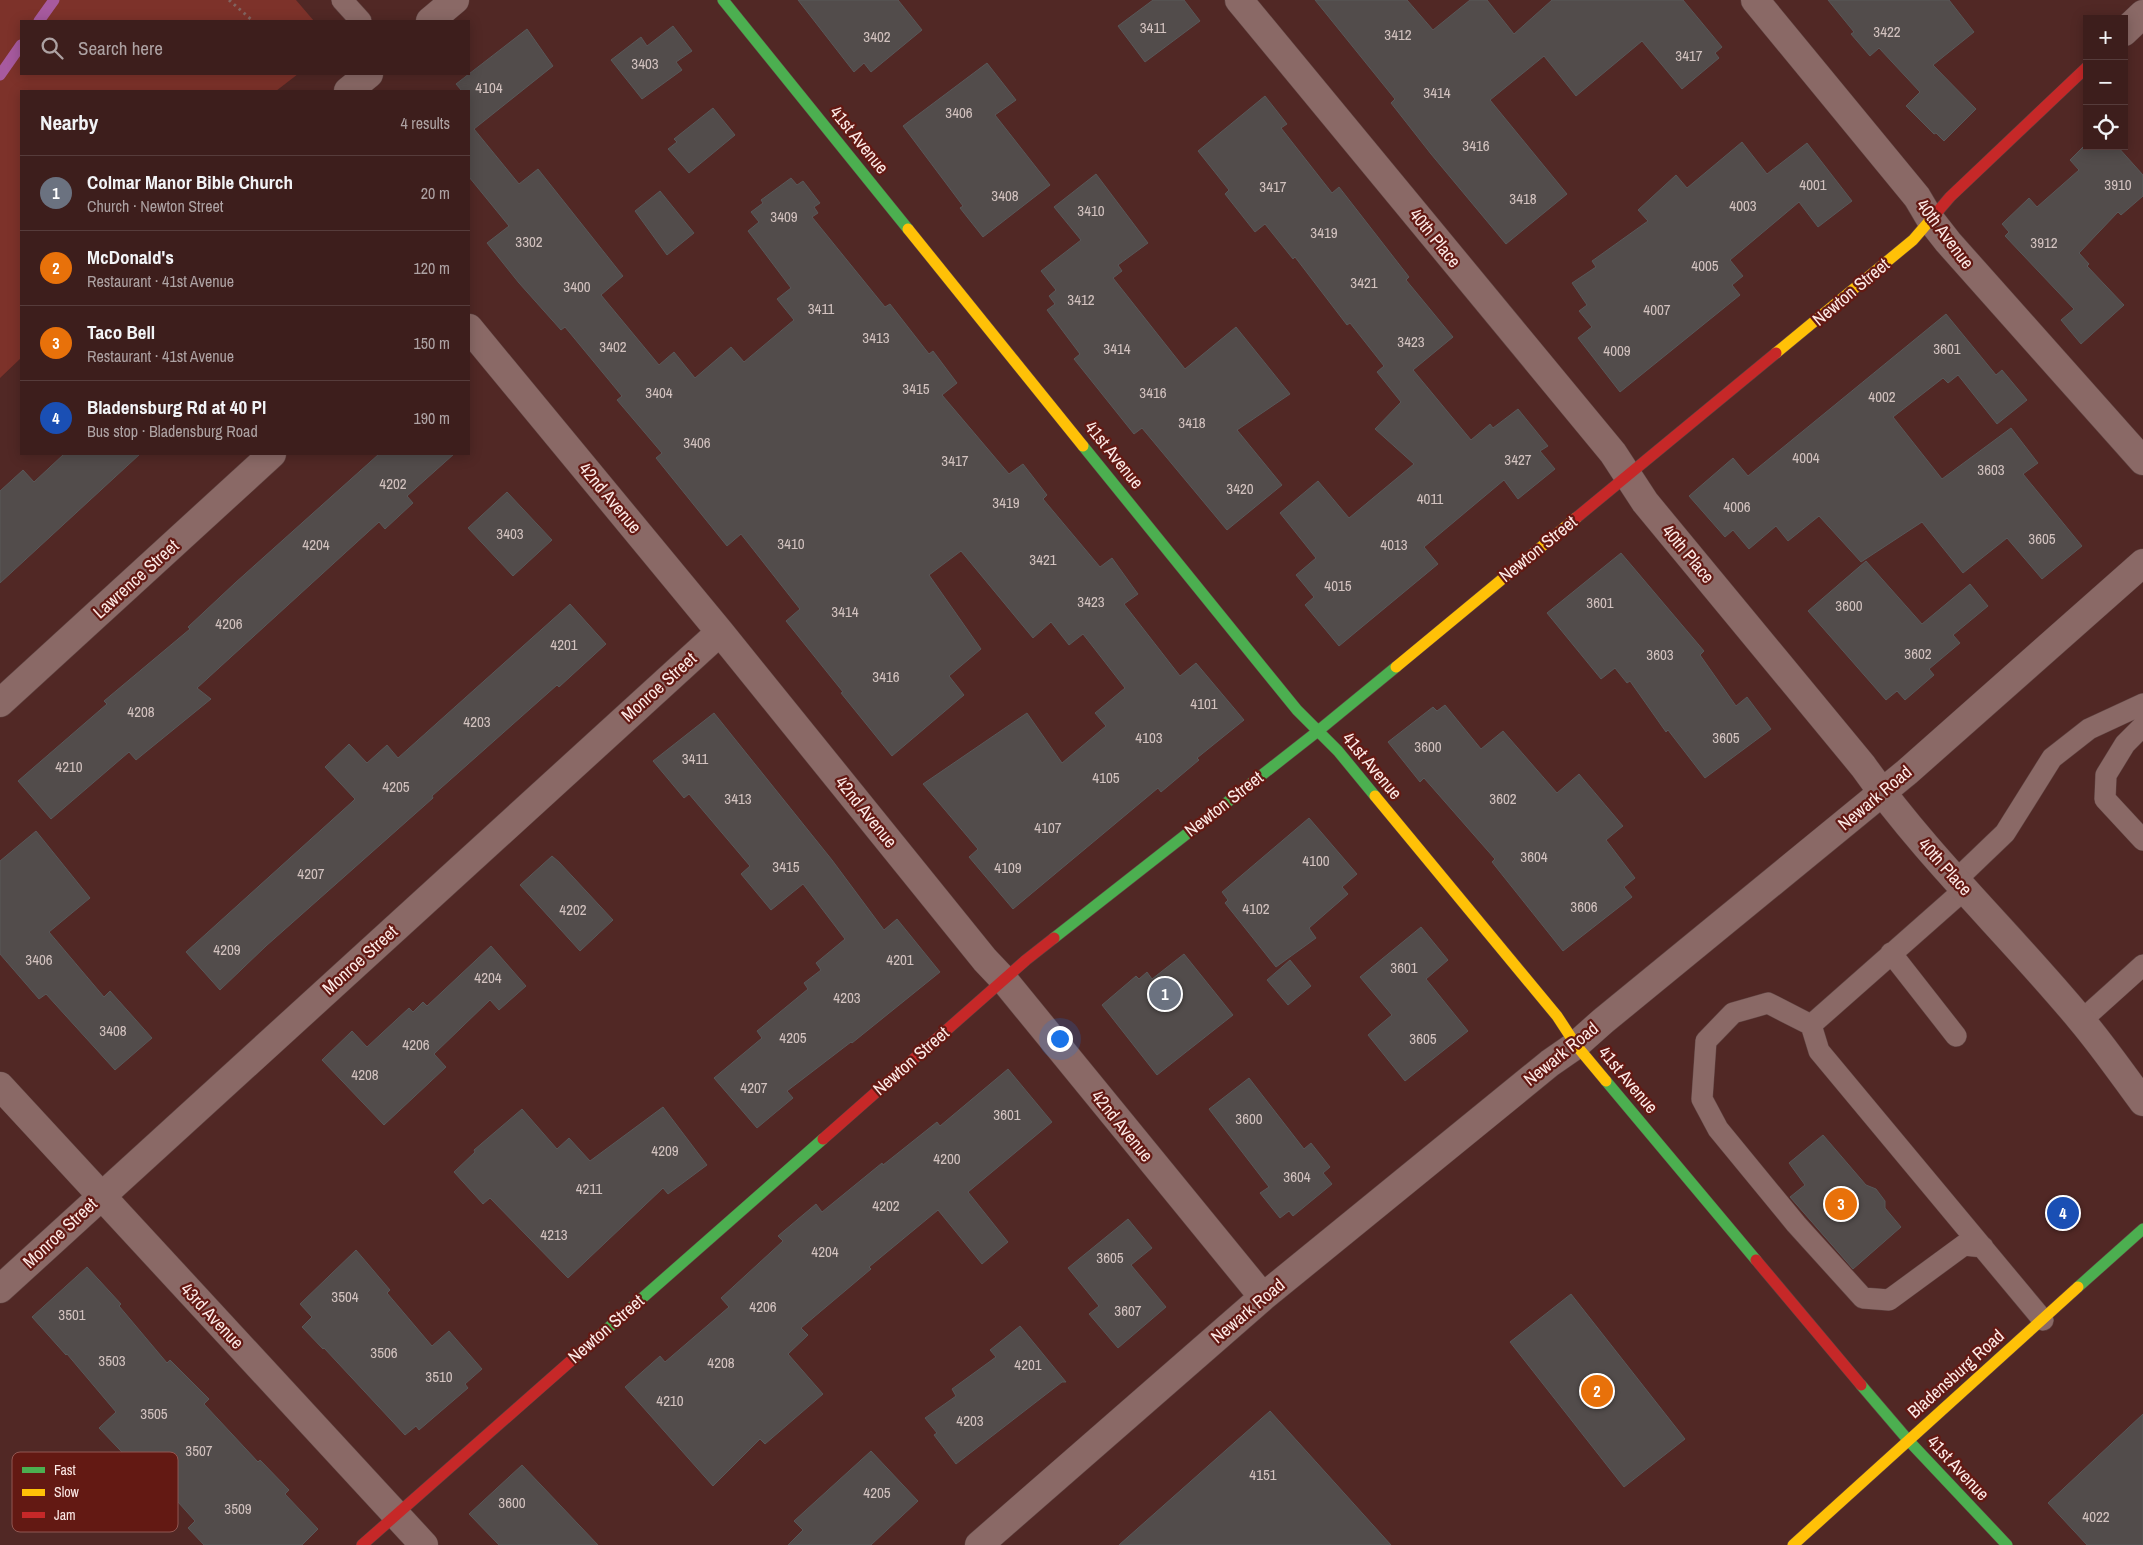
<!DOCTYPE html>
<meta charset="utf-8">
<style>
:root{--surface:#3d1e1c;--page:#442725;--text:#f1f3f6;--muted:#ada2a3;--line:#563c3b;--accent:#c0a5a2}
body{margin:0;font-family:"Archivo Narrow",sans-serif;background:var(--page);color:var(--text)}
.controls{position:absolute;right:15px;top:15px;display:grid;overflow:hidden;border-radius:0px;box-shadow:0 2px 12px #0003}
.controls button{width:45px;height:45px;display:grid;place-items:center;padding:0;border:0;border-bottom:1px solid var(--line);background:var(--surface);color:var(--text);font:25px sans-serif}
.you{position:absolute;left:1059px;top:1038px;width:18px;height:18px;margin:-12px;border:4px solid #fff;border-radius:50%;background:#1a73e8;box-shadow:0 0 0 8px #1a73e833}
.badge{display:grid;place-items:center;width:32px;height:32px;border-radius:50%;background:var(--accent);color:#fff;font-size:16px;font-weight:700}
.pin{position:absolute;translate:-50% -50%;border:2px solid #fff;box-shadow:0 1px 5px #0006}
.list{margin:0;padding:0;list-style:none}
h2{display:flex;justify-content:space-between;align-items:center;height:65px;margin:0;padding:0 20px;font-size:21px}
h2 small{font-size:16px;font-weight:400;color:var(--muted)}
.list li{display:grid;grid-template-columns:32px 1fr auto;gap:15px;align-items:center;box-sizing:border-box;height:75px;padding:0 20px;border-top:1px solid var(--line)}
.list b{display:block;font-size:19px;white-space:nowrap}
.list p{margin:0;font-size:16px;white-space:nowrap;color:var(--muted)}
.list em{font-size:16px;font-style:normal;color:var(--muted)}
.icon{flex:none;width:28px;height:28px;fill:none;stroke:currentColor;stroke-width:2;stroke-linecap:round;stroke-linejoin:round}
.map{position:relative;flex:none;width:2143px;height:1545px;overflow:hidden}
.search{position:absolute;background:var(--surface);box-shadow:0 2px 12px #0003;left:20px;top:20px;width:450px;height:55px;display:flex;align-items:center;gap:12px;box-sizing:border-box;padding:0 18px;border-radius:0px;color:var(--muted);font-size:19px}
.panel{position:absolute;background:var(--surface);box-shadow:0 2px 12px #0003;left:20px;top:90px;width:450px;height:365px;border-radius:0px}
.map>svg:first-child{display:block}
</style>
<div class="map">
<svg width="2143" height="1545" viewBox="0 0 2143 1545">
<rect width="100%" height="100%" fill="#512825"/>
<path fill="#7d322a" d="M0 0H296L314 21H21V74H298L276 91H21V358L0 378Z"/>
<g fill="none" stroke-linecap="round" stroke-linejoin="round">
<path stroke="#a75a9f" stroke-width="11" d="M39 21 54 0
M0 75 21 45"/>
</g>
<path fill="#524c4b" stroke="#595859" d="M798 0H898L922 30 871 72 864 63 854 72Z
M1153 0H1184L1200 21 1145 62 1118 26Z
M1315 0H1407L1433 30 1470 0H1487L1514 34 1552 0H1683L1722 47 1715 53 1719 58 1682 89 1642 41 1576 96 1544 56 1490 100 1567 194 1506 244 1431 154 1391 103 1395 99Z
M1828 0H1949L1974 32 1933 65 1976 109 1944 141 1936 133 1934 134 1906 106 1920 92 1879 48 1870 56 1851 34 1854 32Z
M673 26 692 51 676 62 682 70 642 99 611 60 641 37 647 46Z
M527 29 553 66 474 129 519 184 538 169 623 276 601 295 659 365 674 352 695 378 731 347 744 362 794 320 777 299 791 288 748 231 759 222 751 212 763 203 761 200 791 178 797 185 803 181 820 203 814 207 818 213 812 217 885 307 890 304 929 354 933 351 957 383 942 395 1009 474 1023 464 1047 495 1043 499 1100 567 1112 558 1138 594 1124 604 1180 676 1196 663 1244 720 1197 758 1199 760 1161 792 1158 788 1013 909 969 857 978 849 923 784 1027 713 1062 763 1106 726 1095 713 1125 688 1083 634 1069 645 1051 622 1033 638 961 551 929 575 981 649 949 676 964 695 892 756 841 693 843 692 786 621 800 609 741 534 727 546 656 458 662 453 617 400 622 396 565 327 561 330 519 283 487 243 509 226 469 177V91H462L456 84Z
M987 63 1016 100 995 115 1050 185 983 237 960 208 963 206 903 126Z
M1265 96 1287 124 1281 128 1332 193 1339 187 1409 277 1406 280 1453 337 1413 370 1471 440 1490 424 1493 428 1518 409 1548 446 1540 451 1555 469 1518 499 1504 480 1424 547 1438 564 1339 646 1305 605 1314 597 1296 575 1316 558 1280 513 1318 481 1349 518 1414 464 1375 429 1401 402 1377 372 1384 366 1350 323 1347 325 1295 257 1293 259 1265 224 1255 232 1225 194 1229 190 1198 151Z
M713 108 735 135 689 173 668 149 677 142 674 139Z
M1742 142 1767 174 1807 143 1852 201 1818 227 1799 202 1730 260 1743 276 1732 285 1740 295 1620 392 1578 338 1592 327 1579 311 1587 305 1572 283 1596 267 1592 261 1648 221 1638 210 1676 175 1687 188Z
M2084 146H2117L2143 175V196L2121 215 2118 212 2079 253 2089 264 2087 266 2124 305 2081 344 2061 320 2074 309 2005 236 2009 232 2002 224 2029 198 2037 207 2079 170 2070 160Z
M1096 174 1148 243 1118 265 1122 271 1113 278 1185 369 1236 327 1290 394 1237 430 1282 485 1227 530 1142 428 1134 434 1074 359 1080 354 1047 310 1055 304 1049 296 1056 290 1041 271 1081 240 1054 207Z
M660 191 694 233 667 255 635 211Z
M1946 314 1996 375 2002 370 2027 400 1997 424 1958 375 1948 383 1943 378 1893 417 1942 479 2011 428 2038 463 2023 474 2082 546 2042 579 2007 538 1963 573 1922 522 1861 562 1819 516 1788 541 1776 526 1749 549 1733 530 1725 537 1689 496 1733 458 1748 476Z
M64 454H140L0 583V491L23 470 34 482Z
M379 454H454L407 496 413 503 385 529 379 522 197 688 211 699 136 760 129 752 51 819 18 781 107 704 104 701 190 629 188 627 235 583Z
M507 492 552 540 513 576 468 528Z
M1621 553 1704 651 1700 655 1736 706 1747 697 1771 729 1705 778 1668 730 1666 732 1630 681 1627 683 1615 668 1601 679 1547 613Z
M1866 561 1922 624 1970 584 1988 606 1953 635 1960 643 1929 669 1934 675 1905 700 1897 691 1886 700 1808 611Z
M570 604 606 644 559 687 557 685 432 796 433 798 266 946 220 990 186 952 352 802 355 799 325 767 349 744 367 763 387 745 398 758Z
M1445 705 1481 749 1503 731 1557 793 1579 774 1623 826 1606 840 1635 878 1624 887 1632 897 1563 951 1492 862 1495 859 1424 778 1420 782 1388 742 1433 707 1437 711Z
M714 713 832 860 884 930 897 919 940 972 852 1043 851 1042 787 1091 793 1098 757 1128 714 1078 762 1038 757 1031 808 989 804 983 821 970 816 963 845 939 803 884 771 910 741 874 750 866 689 794 684 798 653 761Z
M1309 818 1357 874 1342 887 1348 894 1309 928 1316 938 1276 967 1225 903 1228 900 1222 892Z
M36 831 90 898 49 932 104 997 110 991 152 1038 115 1070 46 994 39 999 0 954V861Z
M552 856 559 862 613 920 580 951 520 885Z
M1421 927 1448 960 1426 979 1468 1031 1405 1081 1368 1035 1392 1015 1360 977Z
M491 946 526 986 499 1010 490 1000 434 1054 446 1067 384 1125 322 1060 352 1031 367 1047 409 1008 413 1012 423 1002 427 1006Z
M1184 954 1233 1015 1157 1075 1102 1005 1136 976 1139 979 1147 972 1152 979Z
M1290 960 1311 986 1288 1005 1267 980Z
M1008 1069 1052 1122 968 1192 1008 1242 982 1264 938 1210 869 1267 871 1269 801 1328 808 1335 788 1354 823 1394 765 1444 760 1439 713 1486 625 1387 660 1356 665 1362 729 1307 721 1298 783 1241 778 1236 816 1204 822 1212 882 1163 883 1165 937 1122 940 1126Z
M1249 1078 1304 1149 1311 1143 1330 1167 1323 1173 1332 1184 1293 1216 1289 1211 1280 1218 1260 1193 1269 1187 1209 1109Z
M663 1107 707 1165 668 1194 663 1188 568 1278 490 1198 483 1204 454 1172 475 1152 474 1150 522 1109 557 1149 569 1138 590 1161Z
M1823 1135 1866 1185 1876 1189 1885 1201V1208L1901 1227 1853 1269 1790 1197 1805 1185 1789 1163Z
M1128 1219 1152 1248 1131 1265 1166 1307 1118 1348 1089 1314 1099 1306 1068 1268Z
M356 1250 390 1290 387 1293 432 1346 449 1331 482 1369 465 1384 468 1388 419 1430 416 1426 405 1435 324 1348 323 1349 302 1327 312 1317 300 1304Z
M87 1267 121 1304 119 1306 167 1363 170 1360 209 1399 204 1404 258 1462 260 1460 289 1490 285 1494 318 1529 302 1545H204L188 1528 195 1521 143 1463 137 1468 99 1428 116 1412 67 1354 66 1355 32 1317Z
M1571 1294 1685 1439 1624 1487 1510 1342Z
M1020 1326 1066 1382H1062L956 1464 934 1435 937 1433 925 1418 956 1396 952 1389 996 1357 990 1350Z
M1270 1411 1391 1545H1119Z
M2143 1414V1545H2087L2048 1503Z
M871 1451 918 1501 871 1545H788L803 1530 794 1521Z
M522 1465 598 1545H499L469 1514Z"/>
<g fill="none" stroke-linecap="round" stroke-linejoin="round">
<defs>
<path id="lane" d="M342 0 361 21
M2143 726 2125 744 2106 775 2105 799 2143 840
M1957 879 2005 833 2052 758 2089 729 2143 704
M1965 889 1811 1025 1819 1051 2043 1320
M1891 953 1956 1036
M2082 1020 2143 965
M1811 1025 1768 1003 1733 1013 1706 1041 1702 1099 1718 1129 1796 1224 1863 1298 1889 1300 1964 1245 1983 1247"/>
<path id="street" d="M1239 0 1613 453 1645 502 1863 766C1927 857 2010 934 2081 1020 2103 1046 2123 1075 2143 1102
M1755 0 1917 197 1930 219 1948 242 2143 461
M430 21 455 0
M2124 32 2143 14
M348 91 369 74
M469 328 720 632 985 960 1004 980 1263 1297
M0 703 272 454
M0 1086 424 1545
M0 1289 720 632
M979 1545 1263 1297 1550 1063 1576 1045 1603 1021 1907 772 2143 563"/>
<path id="fast" d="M723 0 908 229
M1083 446 1297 710 1338 751 1375 796
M1054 938 1318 731 1396 667
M1606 1081 1756 1260
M2078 1287 2143 1229
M573 1359 823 1139
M1861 1385 1908 1440 2007 1545"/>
<path id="slow" d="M908 229 1083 446
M1776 353 1913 240 1932 218
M1396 667 1576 518
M1375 796 1557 1016 1576 1045 1606 1081
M1793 1545 2078 1287"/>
<path id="jam" d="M1932 218 1950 197 2087 67
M1576 518 1776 353
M823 1139 1026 960 1054 938
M1756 1260 1861 1385
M362 1545 573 1359"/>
</defs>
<use href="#lane" stroke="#5f4341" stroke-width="22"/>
<use href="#street" stroke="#5f4341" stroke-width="29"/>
<use href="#fast" stroke="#5f4341" stroke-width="12"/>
<use href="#slow" stroke="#5f4341" stroke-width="12"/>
<use href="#jam" stroke="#5f4341" stroke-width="12"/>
<path stroke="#816460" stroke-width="3" stroke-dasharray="2.5 4" stroke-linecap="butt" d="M229 0 253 21"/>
<use href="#lane" stroke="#8a6966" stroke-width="21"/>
<use href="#street" stroke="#8a6966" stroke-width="28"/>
<use href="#fast" stroke="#4caf50" stroke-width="11"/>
<use href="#slow" stroke="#ffc107" stroke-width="11"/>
<use href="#jam" stroke="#c62828" stroke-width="11"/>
</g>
<g text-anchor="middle" stroke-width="4.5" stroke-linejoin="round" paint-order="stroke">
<g font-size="15" fill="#d2c2bf">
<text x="1153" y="33">3411</text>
<text x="1887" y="37">3422</text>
<text x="1398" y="40">3412</text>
<text x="877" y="42">3402</text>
<text x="1689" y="61">3417</text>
<text x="645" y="69">3403</text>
<text x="489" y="93">4104</text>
<text x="1437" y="98">3414</text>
<text x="959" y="118">3406</text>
<text x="1476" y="151">3416</text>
<text x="1813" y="190">4001</text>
<text x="2118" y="190">3910</text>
<text x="1273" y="192">3417</text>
<text x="1005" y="201">3408</text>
<text x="1523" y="204">3418</text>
<text x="1743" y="211">4003</text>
<text x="1091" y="216">3410</text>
<text x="784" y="222">3409</text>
<text x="1324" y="238">3419</text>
<text x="529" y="247">3302</text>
<text x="2044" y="248">3912</text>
<text x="1705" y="271">4005</text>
<text x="1364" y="288">3421</text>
<text x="577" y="292">3400</text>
<text x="1081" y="305">3412</text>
<text x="821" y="314">3411</text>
<text x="1657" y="315">4007</text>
<text x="876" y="343">3413</text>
<text x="1411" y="347">3423</text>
<text x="613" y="352">3402</text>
<text x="1117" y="354">3414</text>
<text x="1947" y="354">3601</text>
<text x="1617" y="356">4009</text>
<text x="916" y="394">3415</text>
<text x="659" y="398">3404</text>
<text x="1153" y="398">3416</text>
<text x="1882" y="402">4002</text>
<text x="1192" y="428">3418</text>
<text x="697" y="448">3406</text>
<text x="1806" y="463">4004</text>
<text x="1518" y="465">3427</text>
<text x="955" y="466">3417</text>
<text x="1991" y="475">3603</text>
<text x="393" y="489">4202</text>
<text x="1240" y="494">3420</text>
<text x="1430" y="504">4011</text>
<text x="1006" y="508">3419</text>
<text x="1737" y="512">4006</text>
<text x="510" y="539">3403</text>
<text x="2042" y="544">3605</text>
<text x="791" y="549">3410</text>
<text x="316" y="550">4204</text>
<text x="1394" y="550">4013</text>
<text x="1043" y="565">3421</text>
<text x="1338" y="591">4015</text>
<text x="1091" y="607">3423</text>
<text x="1600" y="608">3601</text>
<text x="1849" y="611">3600</text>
<text x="845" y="617">3414</text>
<text x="229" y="629">4206</text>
<text x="564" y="650">4201</text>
<text x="1918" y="659">3602</text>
<text x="1660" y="660">3603</text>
<text x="886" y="682">3416</text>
<text x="1204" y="709">4101</text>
<text x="141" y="717">4208</text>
<text x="477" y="727">4203</text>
<text x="1149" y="743">4103</text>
<text x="1726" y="743">3605</text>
<text x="1428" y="752">3600</text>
<text x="695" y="764">3411</text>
<text x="69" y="772">4210</text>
<text x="1106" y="783">4105</text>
<text x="396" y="792">4205</text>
<text x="738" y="804">3413</text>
<text x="1503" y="804">3602</text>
<text x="1048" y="833">4107</text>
<text x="1534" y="862">3604</text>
<text x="1316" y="866">4100</text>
<text x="786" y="872">3415</text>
<text x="1008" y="873">4109</text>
<text x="311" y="879">4207</text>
<text x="1584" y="912">3606</text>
<text x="1256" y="914">4102</text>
<text x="573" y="915">4202</text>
<text x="227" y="955">4209</text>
<text x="39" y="965">3406</text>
<text x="900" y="965">4201</text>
<text x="1404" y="973">3601</text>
<text x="488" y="983">4204</text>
<text x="847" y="1003">4203</text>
<text x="113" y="1036">3408</text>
<text x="793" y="1043">4205</text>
<text x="1423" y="1044">3605</text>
<text x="416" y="1050">4206</text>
<text x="365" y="1080">4208</text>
<text x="754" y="1093">4207</text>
<text x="1007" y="1120">3601</text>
<text x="1249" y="1124">3600</text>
<text x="665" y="1156">4209</text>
<text x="947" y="1164">4200</text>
<text x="1297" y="1182">3604</text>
<text x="589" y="1194">4211</text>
<text x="886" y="1211">4202</text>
<text x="554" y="1240">4213</text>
<text x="825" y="1257">4204</text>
<text x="1110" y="1263">3605</text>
<text x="345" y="1302">3504</text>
<text x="763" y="1312">4206</text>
<text x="1128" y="1316">3607</text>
<text x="72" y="1320">3501</text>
<text x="384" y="1358">3506</text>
<text x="112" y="1366">3503</text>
<text x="721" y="1368">4208</text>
<text x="1028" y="1370">4201</text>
<text x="439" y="1382">3510</text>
<text x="670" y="1406">4210</text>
<text x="154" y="1419">3505</text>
<text x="970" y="1426">4203</text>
<text x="199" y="1456">3507</text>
<text x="1263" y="1480">4151</text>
<text x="877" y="1498">4205</text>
<text x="512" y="1508">3600</text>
<text x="238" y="1514">3509</text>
<text x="2096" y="1522">4022</text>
</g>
<g font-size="18" fill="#fce9e6" stroke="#631913">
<text transform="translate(859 140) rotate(51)" y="6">41st Avenue</text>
<text transform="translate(1945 234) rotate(53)" y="6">40th Avenue</text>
<text transform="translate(1435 238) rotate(51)" y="6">40th Place</text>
<text transform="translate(1851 292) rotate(-40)" y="6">Newton Street</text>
<text transform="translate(1114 455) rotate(51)" y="6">41st Avenue</text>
<text transform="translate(610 498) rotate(50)" y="6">42nd Avenue</text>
<text transform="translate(1538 549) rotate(-39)" y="6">Newton Street</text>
<text transform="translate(1688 554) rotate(50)" y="6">40th Place</text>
<text transform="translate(136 579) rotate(-42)" y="6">Lawrence Street</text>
<text transform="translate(659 687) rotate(-42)" y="6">Monroe Street</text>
<text transform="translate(1372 766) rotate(50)" y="6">41st Avenue</text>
<text transform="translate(1875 798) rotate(-40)" y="6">Newark Road</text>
<text transform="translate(1224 804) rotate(-38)" y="6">Newton Street</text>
<text transform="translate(866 812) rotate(51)" y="6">42nd Avenue</text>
<text transform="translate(1945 867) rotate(48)" y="6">40th Place</text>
<text transform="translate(360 960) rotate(-42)" y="6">Monroe Street</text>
<text transform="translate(1561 1054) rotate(-39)" y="6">Newark Road</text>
<text transform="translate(911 1061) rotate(-41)" y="6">Newton Street</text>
<text transform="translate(1628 1080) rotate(50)" y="6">41st Avenue</text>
<text transform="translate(1122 1126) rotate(51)" y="6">42nd Avenue</text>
<text transform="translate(60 1233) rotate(-43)" y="6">Monroe Street</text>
<text transform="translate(1248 1311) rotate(-40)" y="6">Newark Road</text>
<text transform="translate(212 1316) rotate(47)" y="6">43rd Avenue</text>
<text transform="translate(606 1329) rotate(-41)" y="6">Newton Street</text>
<text transform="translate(1956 1374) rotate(-42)" y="6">Bladensburg Road</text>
<text transform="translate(1958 1468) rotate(47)" y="6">41st Avenue</text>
</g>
</g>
<rect x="12" y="1452" width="166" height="80" rx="8" fill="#631913" stroke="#915752" stroke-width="1"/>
<rect x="22" y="1467" width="23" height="6" fill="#4caf50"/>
<rect x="22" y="1489" width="23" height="7" fill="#ffc107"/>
<rect x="22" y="1512" width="23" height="6" fill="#c62828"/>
<g font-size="14" fill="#fce9e6">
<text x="54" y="1475">Fast</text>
<text x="54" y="1497">Slow</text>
<text x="54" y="1520">Jam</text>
</g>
</svg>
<div class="controls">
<button>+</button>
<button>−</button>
<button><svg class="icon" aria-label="locate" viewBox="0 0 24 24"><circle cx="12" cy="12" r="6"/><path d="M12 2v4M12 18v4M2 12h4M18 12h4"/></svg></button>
</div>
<div class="you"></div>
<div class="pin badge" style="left:1165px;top:994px;background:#6b7280">1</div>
<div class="pin badge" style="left:1597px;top:1391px;background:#e8710a">2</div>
<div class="pin badge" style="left:1841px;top:1204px;background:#e8710a">3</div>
<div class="pin badge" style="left:2063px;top:1213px;background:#1a4fb4">4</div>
<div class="search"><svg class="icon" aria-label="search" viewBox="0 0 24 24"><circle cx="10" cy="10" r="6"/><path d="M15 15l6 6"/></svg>Search here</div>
<section class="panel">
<h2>Nearby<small>4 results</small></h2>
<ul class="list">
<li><span class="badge" style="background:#6b7280">1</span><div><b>Colmar Manor Bible Church</b><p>Church · Newton Street</p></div><em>20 m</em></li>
<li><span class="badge" style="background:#e8710a">2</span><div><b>McDonald's</b><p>Restaurant · 41st Avenue</p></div><em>120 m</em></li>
<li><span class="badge" style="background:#e8710a">3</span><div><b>Taco Bell</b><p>Restaurant · 41st Avenue</p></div><em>150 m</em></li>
<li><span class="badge" style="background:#1a4fb4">4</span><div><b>Bladensburg Rd at 40 Pl</b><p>Bus stop · Bladensburg Road</p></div><em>190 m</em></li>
</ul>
</section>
</div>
